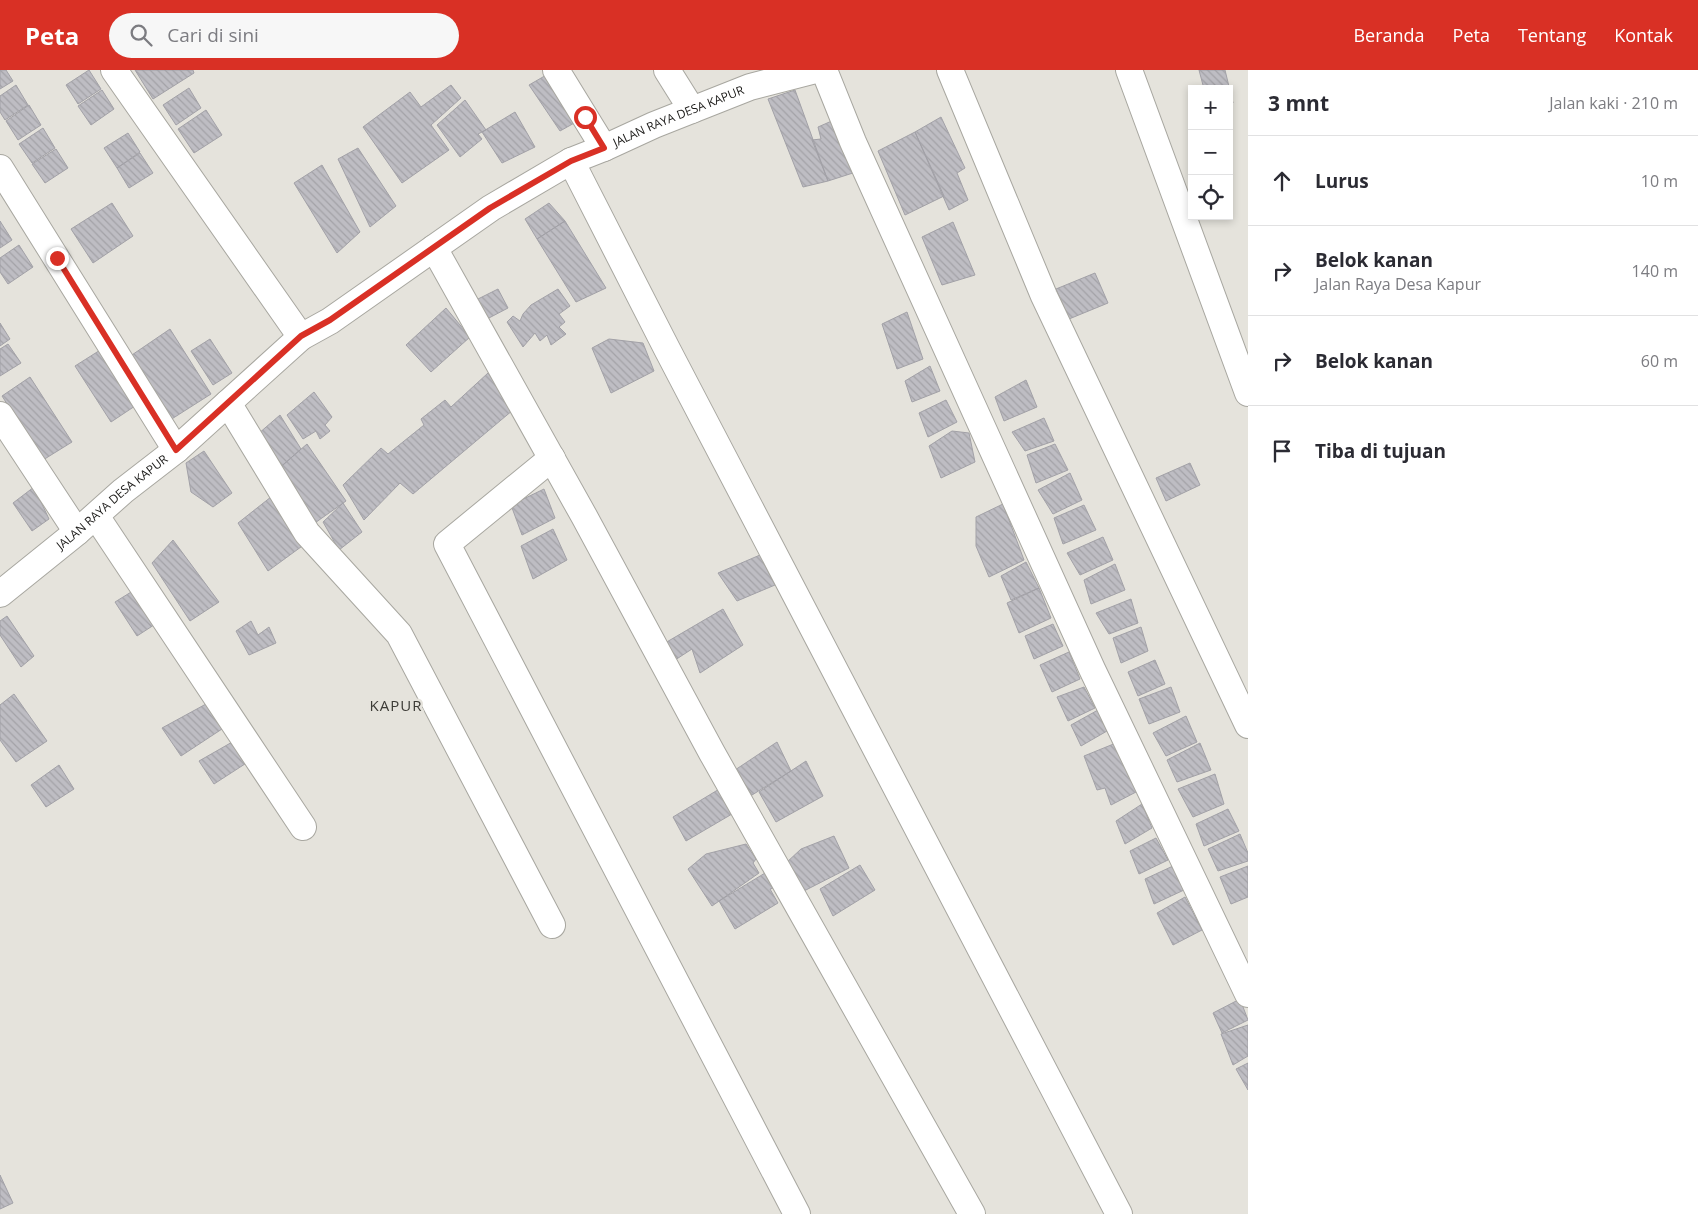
<!DOCTYPE html>
<html lang="id">
<meta charset="utf-8">
<style>
:root{--surface:#fff;--page:#f7f7f7;--text:#2b2b33;--muted:#7c7c81;--line:#e1e1e2;--accent:#d93025}
body{margin:0;font-family:"Open Sans",sans-serif;background:var(--page);color:var(--text)}
.controls{position:absolute;right:15px;top:15px;display:grid;overflow:hidden;border-radius:0px;box-shadow:0 2px 8px #0003}
.controls button{width:45px;height:45px;display:grid;place-items:center;padding:0;border:0;border-bottom:1px solid var(--line);background:var(--surface);color:var(--text);font:25px sans-serif}
.stop{position:absolute;width:15px;height:15px;margin:-11px;border:4px solid #d93025;border-radius:50%;background:#fff}
.stop.end{background:#d93025;border-color:#fff;box-shadow:0 1px 5px #0008}
.list{margin:0;padding:0;list-style:none}
h2{display:flex;justify-content:space-between;align-items:center;height:65px;margin:0;padding:0 20px;font-size:21px}
h2 small{font-size:16px;font-weight:400;color:var(--muted)}
.list li{display:grid;grid-template-columns:32px 1fr auto;gap:15px;align-items:center;box-sizing:border-box;height:90px;padding:0 20px;border-top:1px solid var(--line)}
.list b{display:block;font-size:19px;white-space:nowrap}
.list p{margin:0;font-size:16px;white-space:nowrap;color:var(--muted)}
.list em{font-size:16px;font-style:normal;color:var(--muted)}
.icon{flex:none;width:28px;height:28px;fill:none;stroke:currentColor;stroke-width:2;stroke-linecap:round;stroke-linejoin:round}
.map{position:relative;flex:none;width:1248px;height:1144px;overflow:hidden}
header{display:flex;align-items:center;gap:30px;box-sizing:border-box;height:70px;padding:0 25px;background:var(--accent);color:#fff}
header strong{font-size:24px}
nav{display:flex;gap:28px;margin-inline-start:auto;font-size:18px}
.search{width:350px;height:45px;background:var(--page);display:flex;align-items:center;gap:12px;box-sizing:border-box;padding:0 18px;border-radius:28px;color:var(--muted);font-size:19px}
main{display:flex}
aside{flex:1;background:var(--surface)}
.map>svg:first-child{display:block}
</style>
<header>
<strong>Peta</strong>
<div class="search"><svg class="icon" aria-label="search" viewBox="0 0 24 24"><circle cx="10" cy="10" r="6"/><path d="M15 15l6 6"/></svg>Cari di sini</div>
<nav><a>Beranda</a><a>Peta</a><a>Tentang</a><a>Kontak</a></nav>
</header>
<main>
<div class="map">
<svg width="1248" height="1144" viewBox="0 0 1248 1144">
<defs>
<pattern id="building-back-hatch" width="6" height="6" patternUnits="userSpaceOnUse" patternTransform="scale(1.25)"><rect width="6" height="6" fill="#bebdc3"/><path d="M-1 5l2 2M0 0l6 6M5-1l2 2" fill="none" stroke="#a3a2a7"/></pattern>
</defs>
<rect width="100%" height="100%" fill="#e5e3dc"/>
<path fill="url(#building-back-hatch)" stroke="#a2a1a7" d="M0 0H6L13 11 0 19Z
M89 0 101 19 78 34 66 15Z
M135 0H193L194 3 153 29Z
M555 0 585 47 560 61 529 15Z
M1199 0H1225L1233 33 1229 34V19H1204Z
M16 15 28 35 5 50 0 42V26Z
M451 15 461 28 431 55 449 80 402 113 363 57 410 22 421 37Z
M189 18 201 38 176 55 163 35Z
M102 20 114 39 91 55 78 36Z
M795 20 828 111 803 117 768 29Z
M465 30 486 60 478 64 482 69 460 87 437 55Z
M29 35 41 55 18 70 6 51Z
M206 40 222 65 194 83 178 59Z
M515 42 535 77 502 93 482 62Z
M941 47 965 98 957 103 968 130 949 140 915 62Z
M834 50 856 102 828 111 812 70 821 69 818 57Z
M43 58 55 78 32 93 19 74Z
M915 62 944 126 905 145 878 81Z
M128 63 140 82 117 98 104 78Z
M358 78 396 136 370 157 338 89Z
M56 79 68 98 45 113 32 94Z
M140 83 153 103 129 118 117 98Z
M322 95 360 162 337 183 294 113Z
M112 133 133 166 93 193 71 159Z
M549 133 565 151 537 169 525 149Z
M0 151 12 170 0 178Z
M565 151 606 218 576 232 537 169Z
M953 152 975 205 942 215 922 167Z
M19 175 33 197 8 214 0 202V188Z
M1095 203 1108 233 1069 249 1056 219Z
M498 219 508 238 487 249 476 230Z
M558 219 570 236 559 244 565 252 559 257 566 264 551 275 547 265 540 271 535 263 523 277 507 252 513 246 520 251 523 244 531 235Z
M446 238 470 267 431 302 406 275Z
M907 242 923 289 897 299 882 254Z
M0 253 10 269 0 276Z
M170 259 211 324 167 352 126 289Z
M210 269 232 303 213 315 191 281Z
M609 269 643 273 654 301 611 323 592 278Z
M8 274 21 293 0 306V279Z
M105 277 141 332 111 352 75 296Z
M930 296 940 321 912 332 905 311Z
M488 303 513 340 413 424 400 413 364 450 343 415 381 378 388 384 424 355 421 349 445 330 451 337Z
M30 307 72 372 43 390 2 326Z
M1026 310 1037 337 1004 351 995 327Z
M314 322 332 347 325 355 330 361 320 369 316 361 303 369 287 345Z
M946 330 957 352 928 367 919 343Z
M280 345 301 379 282 396 258 364Z
M1044 348 1054 371 1025 381 1012 362Z
M952 361 969 363 975 392 941 408 929 376Z
M307 374 346 431 312 455 278 399Z
M1055 374 1068 400 1036 413 1027 385Z
M204 381 232 423 213 437 191 422 186 393Z
M1190 393 1200 415 1166 431 1156 408Z
M1070 403 1082 430 1053 444 1038 420Z
M34 417 49 449 32 461 13 433Z
M544 419 555 448 522 465 511 435Z
M276 423 305 474 268 501 238 453Z
M343 433 362 462 339 480 323 452Z
M1003 434 1024 490 989 507 976 476V447Z
M1084 435 1096 460 1063 474 1054 448Z
M553 459 567 490 533 509 521 476Z
M1103 467 1113 490 1080 505 1067 483Z
M173 470 219 532 190 551 152 493Z
M760 485 775 515 737 531 718 503Z
M1026 492 1039 518 1011 530 1001 506Z
M1115 494 1125 520 1091 534 1084 510Z
M1039 518 1051 548 1019 563 1007 533Z
M136 519 157 553 137 566 115 532Z
M1131 529 1138 553 1109 564 1096 543Z
M723 539 743 575 700 603 692 579 672 592 665 573Z
M7 546 34 586 21 597 0 565V551Z
M251 551 258 565 269 557 276 573 249 585 236 561Z
M1053 554 1063 576 1034 589 1025 566Z
M1141 557 1148 581 1121 593 1113 568Z
M1069 582 1080 609 1052 622 1040 595Z
M1155 590 1165 614 1138 626 1128 602Z
M1084 617 1095 638 1068 651 1057 627Z
M1171 617 1180 642 1149 654 1139 629Z
M14 624 47 671 16 692 0 670V635Z
M206 634 222 659 181 686 162 658Z
M1098 640 1107 661 1081 676 1071 655Z
M1186 646 1197 672 1166 686 1153 663Z
M234 671 248 692 214 714 199 691Z
M777 672 791 701 752 725 735 700Z
M1116 673 1138 721 1111 735 1105 718 1097 720 1084 686Z
M1200 673 1211 700 1177 712 1167 690Z
M806 691 823 726 776 752 759 722Z
M59 695 74 719 46 737 31 715Z
M1215 704 1224 734 1193 747 1178 719Z
M721 718 732 744 686 771 673 747Z
M1142 734 1152 758 1125 774 1116 751Z
M1228 739 1239 761 1204 776 1196 754Z
M1240 764 1248 783V791L1218 801 1208 779Z
M834 766 849 798 800 823 786 793 801 779Z
M1156 768 1168 790 1139 804 1130 781Z
M746 774 756 789 753 793 759 803 712 836 688 799 706 784Z
M860 795 875 820 833 846 820 819Z
M1173 796 1184 820 1154 834 1145 809Z
M1248 796V827L1231 834 1220 807Z
M770 800 777 817 770 819 778 833 735 859 719 831Z
M1185 827 1202 860 1173 875 1157 843Z
M1240 929 1248 950 1222 963 1213 943Z
M1248 955V986L1233 995 1221 964Z
M1248 993V1020L1236 999Z
M0 1105 13 1133 0 1139Z"/>
<g fill="none" stroke-linecap="round" stroke-linejoin="round">
<defs>
<g id="minor">
<path d="M114 0 301 267"/>
<path d="M556 0 604 78"/>
<path d="M667 0 692 40"/>
<path d="M824 0 853 72 1092 599 1248 924"/>
<path d="M950 0 1044 226 1248 655"/>
<path d="M1129 0 1248 323"/>
<path d="M571 91 667 279 1119 1144"/>
<path d="M0 98 176 380"/>
<path d="M434 178 584 446 712 683 972 1144"/>
<path d="M228 333 307 463 399 564 552 855"/>
<path d="M0 345 77 462"/>
<path d="M552 388 447 474 797 1144"/>
<path d="M96 446 303 757"/>
<path id="s1" d="M0 524 77 462 123 421 176 380 301 267 330 251 491 138 571 91 604 78 654 55 750 17 816 0"/>
</g>
</defs>
<use href="#minor" stroke="#a8a7a0" stroke-width="28"/>
<use href="#minor" stroke="#fff" stroke-width="26"/>
</g>
<g fill="none" stroke-linecap="round" stroke-linejoin="round">
<path stroke="#d93025" stroke-width="6" d="M57 188 176 380 301 266 330 250 490 138 571 91 604 78 585 47"/>
</g>
<g text-anchor="middle" stroke-width="5" stroke-linejoin="round" paint-order="stroke">
<g font-size="12" fill="#1b1a18" stroke="#e5e3dc">
<text dy="4" stroke="none"><textPath href="#s1" startOffset="835">JALAN RAYA DESA KAPUR</textPath></text>
<text dy="4" stroke="none"><textPath href="#s1" startOffset="145">JALAN RAYA DESA KAPUR</textPath></text>
</g>
<g font-size="15" letter-spacing="1" fill="#3c3b36" stroke="#e5e3dc">
<text x="396" y="641">KAPUR</text>
</g>
</g>
</svg>
<div class="controls">
<button>+</button>
<button>−</button>
<button><svg class="icon" aria-label="locate" viewBox="0 0 24 24"><circle cx="12" cy="12" r="6"/><path d="M12 2v4M12 18v4M2 12h4M18 12h4"/></svg></button>
</div>
<div class="stop" style="left:585px;top:47px"></div>
<div class="stop end" style="left:57px;top:188px"></div>
</div>
<aside>
<h2>3 mnt<small>Jalan kaki · 210 m</small></h2>
<ul class="list">
<li><svg class="icon" aria-label="ahead" viewBox="0 0 24 24"><path d="M12 20V5M6 11l6-6 6 6"/></svg><div><b>Lurus</b></div><em>10 m</em></li>
<li><svg class="icon" aria-label="right" viewBox="0 0 24 24"><path d="M7 20v-9h11M14 6l5 5-5 5"/></svg><div><b>Belok kanan</b><p>Jalan Raya Desa Kapur</p></div><em>140 m</em></li>
<li><svg class="icon" aria-label="right" viewBox="0 0 24 24"><path d="M7 20v-9h11M14 6l5 5-5 5"/></svg><div><b>Belok kanan</b></div><em>60 m</em></li>
<li><svg class="icon" aria-label="arrive" viewBox="0 0 24 24"><path d="M6 21V4h12l-3 4 3 4H6"/></svg><div><b>Tiba di tujuan</b></div></li>
</ul>
</aside>
</main>
